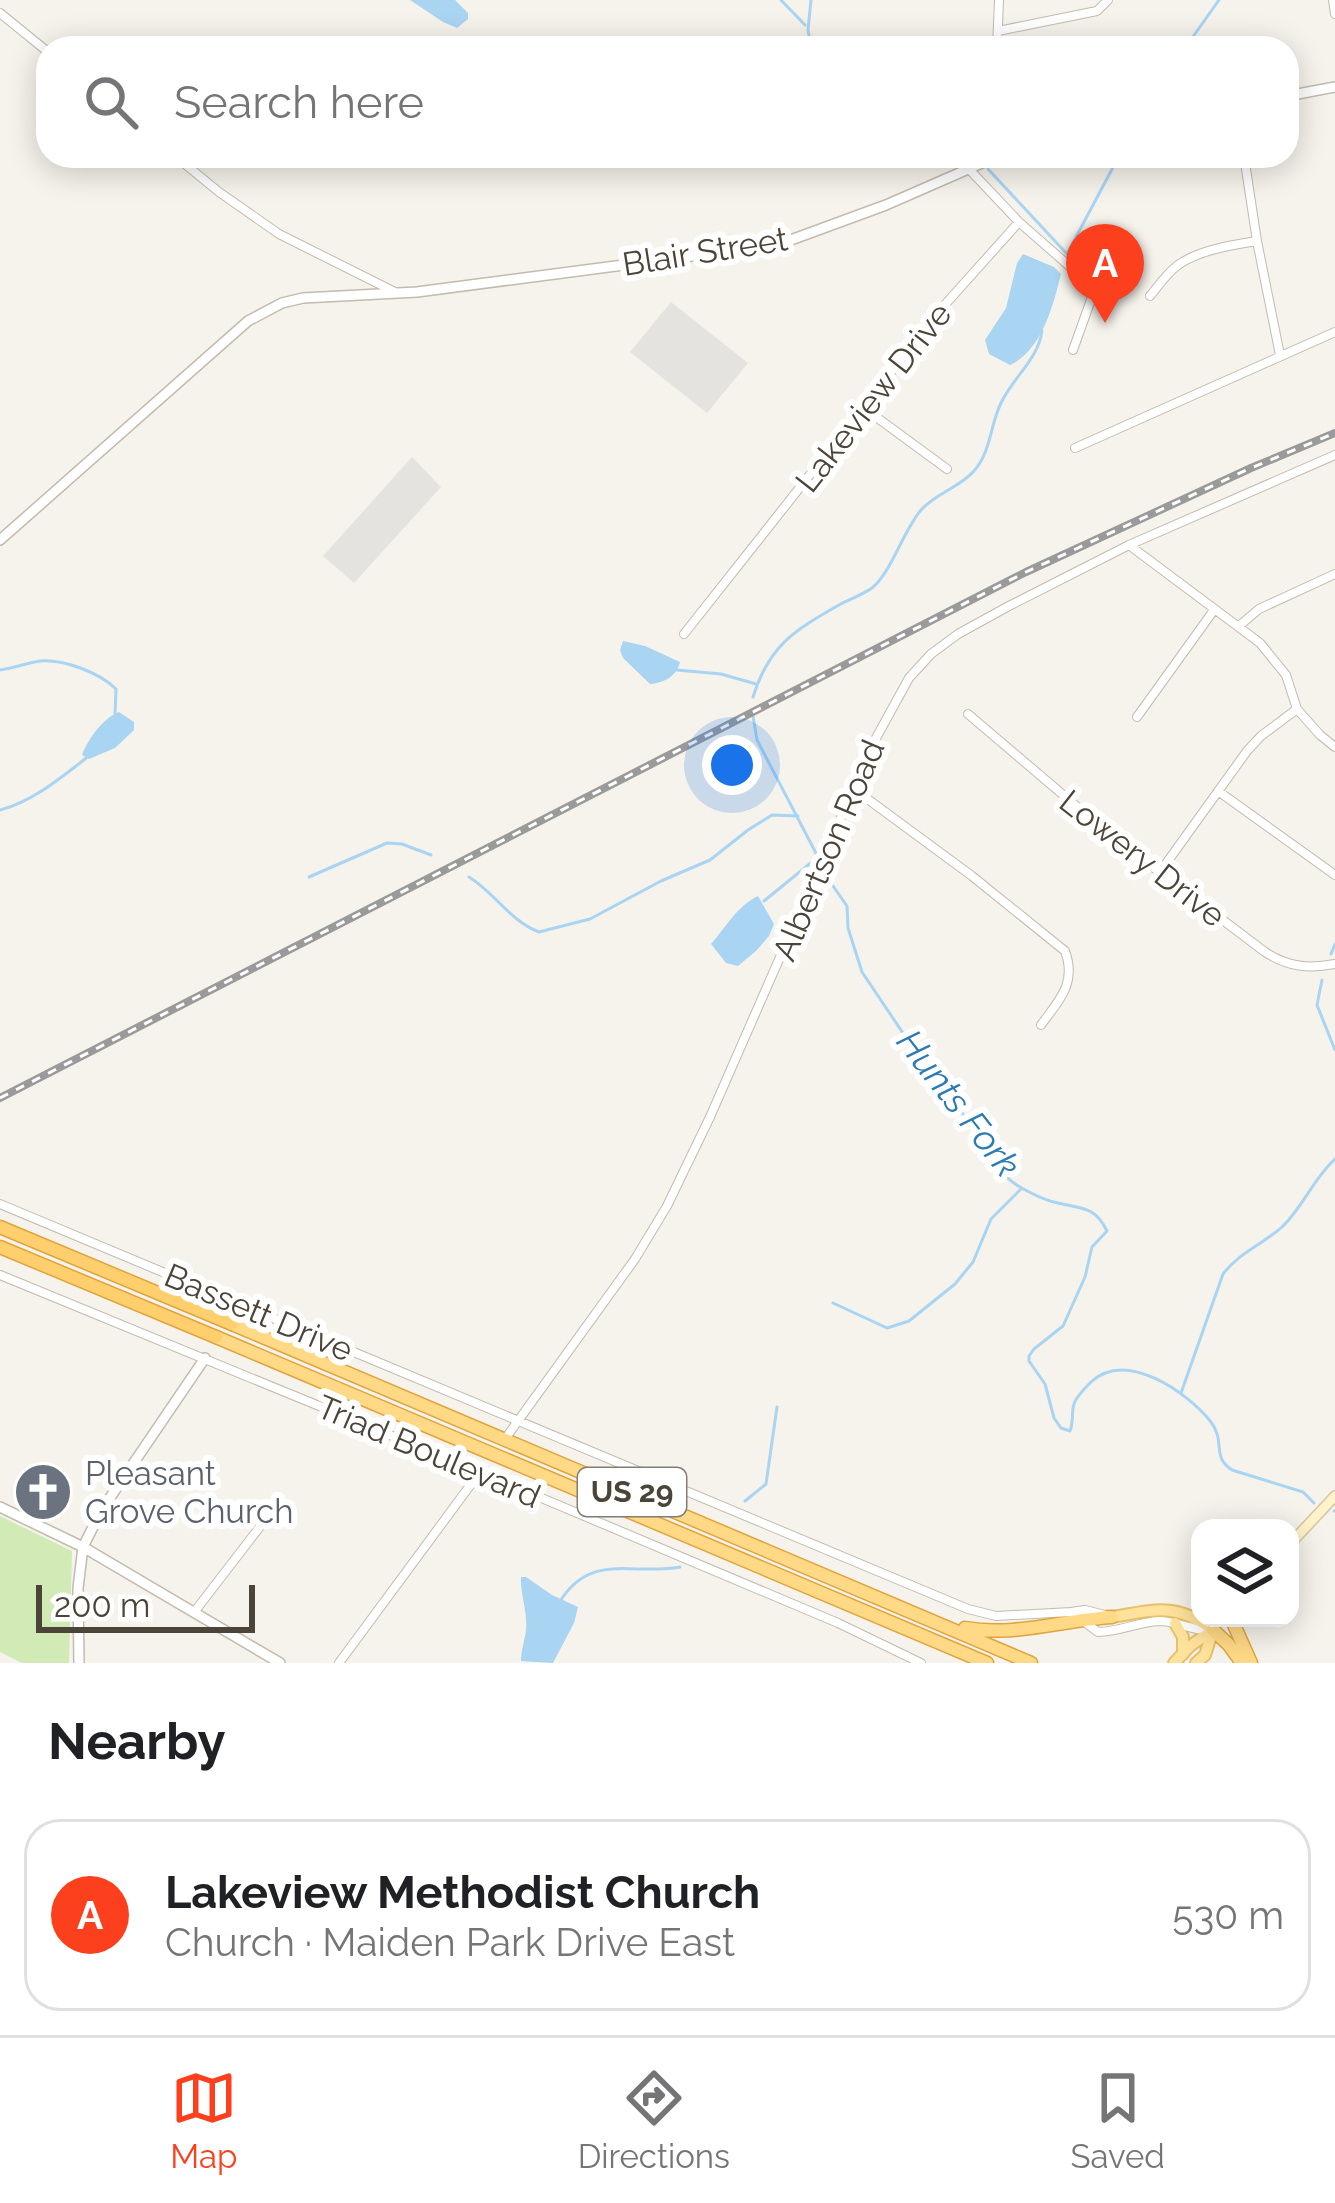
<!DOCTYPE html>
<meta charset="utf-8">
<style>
:root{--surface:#fff;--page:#f6f6f6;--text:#202124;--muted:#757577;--line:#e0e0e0;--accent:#fc3f1d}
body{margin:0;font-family:Raleway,sans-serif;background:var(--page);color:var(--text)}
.controls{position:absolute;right:36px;bottom:36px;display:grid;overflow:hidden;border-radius:24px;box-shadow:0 6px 30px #0003}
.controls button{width:108px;height:108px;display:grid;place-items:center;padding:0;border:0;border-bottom:3px solid var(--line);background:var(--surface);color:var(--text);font:60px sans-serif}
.scale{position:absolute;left:36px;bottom:30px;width:219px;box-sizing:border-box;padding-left:12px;border:6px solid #4b4439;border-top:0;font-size:33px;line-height:42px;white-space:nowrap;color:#4b4439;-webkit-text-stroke:9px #fff;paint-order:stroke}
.you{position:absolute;left:732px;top:765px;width:42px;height:42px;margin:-30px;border:9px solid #fff;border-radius:50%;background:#1a73e8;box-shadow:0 0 0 18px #1a73e833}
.badge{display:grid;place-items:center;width:78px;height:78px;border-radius:50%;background:var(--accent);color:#fff;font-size:39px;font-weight:700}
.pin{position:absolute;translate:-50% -99px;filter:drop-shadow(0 3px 6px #0008)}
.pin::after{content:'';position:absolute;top:63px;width:42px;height:36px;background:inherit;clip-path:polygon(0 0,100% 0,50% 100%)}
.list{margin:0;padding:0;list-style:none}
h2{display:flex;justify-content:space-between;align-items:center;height:156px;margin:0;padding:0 48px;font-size:51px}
h2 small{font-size:39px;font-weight:400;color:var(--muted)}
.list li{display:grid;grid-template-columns:78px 1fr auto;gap:36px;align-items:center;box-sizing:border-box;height:192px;margin:0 24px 24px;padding:0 24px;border:3px solid var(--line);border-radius:36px}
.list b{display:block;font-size:45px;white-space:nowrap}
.list p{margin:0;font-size:39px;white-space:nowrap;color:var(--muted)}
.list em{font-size:39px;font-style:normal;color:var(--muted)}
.icon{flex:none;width:66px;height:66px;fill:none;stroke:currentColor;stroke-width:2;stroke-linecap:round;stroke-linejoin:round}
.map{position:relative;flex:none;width:1335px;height:1663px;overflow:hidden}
.search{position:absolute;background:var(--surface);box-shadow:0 6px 30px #0003;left:36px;right:36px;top:36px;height:132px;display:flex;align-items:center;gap:30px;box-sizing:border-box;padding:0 42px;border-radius:36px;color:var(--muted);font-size:45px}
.sheet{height:372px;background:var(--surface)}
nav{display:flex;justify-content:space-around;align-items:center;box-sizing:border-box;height:168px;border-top:3px solid var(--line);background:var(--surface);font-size:33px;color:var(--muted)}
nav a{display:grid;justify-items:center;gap:6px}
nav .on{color:var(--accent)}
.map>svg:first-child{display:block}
</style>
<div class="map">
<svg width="1335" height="1663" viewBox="0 0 1335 1663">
<rect width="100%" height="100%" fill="#f6f3ec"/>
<path fill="#d2eab5" d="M0 1516 72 1551 69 1663H22L0 1652Z"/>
<path fill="#e5e3e0" d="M671 302 748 363 707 413 630 352Z
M412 457 441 487 354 583 323 556Z"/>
<path fill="#a9d4f2" d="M410 0H455L468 13V19L457 28 443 22Z
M1023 254 1054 267 1061 274C1053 306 1042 350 1010 365L989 354 985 340 1006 308 1017 263Z
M623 641 645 646 680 662C677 676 664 683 650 684L623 658 620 650Z
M119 712 134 722V730L115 748 89 759 82 755C88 739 103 718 119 712Z
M758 896 774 924 769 936 756 951 738 966 726 963 711 944C726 927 737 906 758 896Z
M521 1577H526L552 1595 578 1607 574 1623 553 1663 521 1661C521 1650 525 1640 526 1630 528 1613 520 1594 521 1577Z"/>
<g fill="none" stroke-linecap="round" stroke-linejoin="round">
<path stroke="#a9d4f2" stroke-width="3" d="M781 0 805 25
M811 0 808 30 811 48
M1185 48 1219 0
M968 156 971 157
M988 169 1067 254 1119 156
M0 670C14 668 27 663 40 661 64 659 100 673 116 689L115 714
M677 670 721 674 756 684
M753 697C769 646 793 631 839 605 850 599 862 595 872 588 891 573 903 531 921 510 936 493 959 488 974 471 991 452 990 425 1001 403 1013 377 1038 360 1042 331
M753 716 757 740 818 857 764 901
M0 810C34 801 63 776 90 755
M828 872 831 883 847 906 848 928 862 972 917 1054 942 1084 1006 1176C1014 1186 1045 1201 1058 1203 1082 1209 1095 1206 1107 1231L1092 1247 1085 1277 1063 1326 1034 1349 1029 1356V1361L1045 1384 1054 1418 1061 1428 1070 1431C1074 1421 1071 1413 1074 1404 1076 1397 1086 1387 1091 1382 1126 1349 1187 1392 1211 1422 1226 1442 1211 1456 1232 1470L1303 1492 1314 1503
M309 877 387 843 402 844 431 855
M469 877C495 893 510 921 539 932L590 919 661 881 710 860 748 830 772 815 798 816
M1331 954 1335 944
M1322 980 1317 1005 1335 1050
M833 1303 887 1328 909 1321 955 1284 973 1262 991 1219 1021 1189
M1181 1393 1223 1274C1241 1251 1262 1245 1282 1227 1303 1207 1313 1179 1335 1159
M745 1501 766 1484 777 1407
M1334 1511H1335
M559 1603C590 1551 632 1576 680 1567"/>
<defs>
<path id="minor" d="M1333 0 1335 14
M0 13 48 52
M998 31 1097 11 1108 0
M997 48 999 0
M175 156 219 192 279 234 397 293
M1244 156 1257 241 1280 355
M968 168 1019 222 1092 286V297L1073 350
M1150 296C1159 285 1167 273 1178 265 1199 250 1232 245 1257 241
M864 408 947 469
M1075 448 1335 332
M1129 545 1260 643 1286 675 1297 709 1320 735 1335 747
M1239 626 1259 609 1335 574
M684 634 941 309 1019 222
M968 714 1108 833 1265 952C1288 967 1309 969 1335 964
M1137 717 1214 610
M854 789 972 876 1065 951C1077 984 1059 1000 1041 1025
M1218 791 1335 875
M1160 872 1247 751 1261 736 1297 709
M0 1204 968 1609 996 1616 1071 1612
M0 1275 480 1472 838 1623 921 1663
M505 1439 635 1259 667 1206 710 1117 875 740 909 678 931 654 958 634 1007 607 1129 545 1335 455
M195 1611 259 1528
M1105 1615 1085 1610 1071 1612 1098 1632C1119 1632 1138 1622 1159 1621 1177 1621 1192 1631 1209 1630
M339 1663 480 1472"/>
<path id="tertiary" d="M1287 96 1335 87
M0 540 248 321 282 303 303 298 417 292 715 253 788 241 886 205 998 156
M0 1507 83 1547 280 1663
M79 1663 78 1588 83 1547 101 1511 205 1358"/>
<path id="secondary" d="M1290 1544 1335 1496"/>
<path id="primary" d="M1112 1617C1154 1610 1177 1602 1213 1630
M1175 1623 1183 1637V1654
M1174 1663 1190 1646 1213 1630
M1196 1663 1205 1655 1212 1633"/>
<path id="trunk" d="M232 1324 1031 1663
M216 1337 987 1663
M1231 1618 1251 1663
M965 1628C1013 1637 1063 1620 1112 1617
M1213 1630 1229 1645 1242 1663"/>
<path id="motorway" d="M0 1227 232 1324
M0 1247 216 1337"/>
</defs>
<use href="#minor" stroke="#c2bbae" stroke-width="10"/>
<use href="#tertiary" stroke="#c2bbae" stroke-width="12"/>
<use href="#secondary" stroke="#d6c79b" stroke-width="12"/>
<use href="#primary" stroke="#e6c16a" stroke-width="14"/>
<use href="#trunk" stroke="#e0a43c" stroke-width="15"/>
<use href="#motorway" stroke="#e0a43c" stroke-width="15"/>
<use href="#minor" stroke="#fff" stroke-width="8"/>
<use href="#tertiary" stroke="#fff" stroke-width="9"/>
<use href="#secondary" stroke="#fff3cd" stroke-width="9"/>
<use href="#primary" stroke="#ffe39c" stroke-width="10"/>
<use href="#trunk" stroke="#ffd985" stroke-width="12"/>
<use href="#motorway" stroke="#ffcf6e" stroke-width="12"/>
<defs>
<path id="rail" d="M0 1098 1026 572 1251 468 1335 433"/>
</defs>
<use href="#rail" stroke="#9a9a9a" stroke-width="8"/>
<use href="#rail" stroke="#fff" stroke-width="3" stroke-dasharray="9" stroke-linecap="butt"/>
</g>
<defs>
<symbol id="church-disc" viewBox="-11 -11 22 22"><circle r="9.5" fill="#6b7280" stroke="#fff"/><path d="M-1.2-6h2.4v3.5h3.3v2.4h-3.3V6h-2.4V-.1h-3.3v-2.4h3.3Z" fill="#fff"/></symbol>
</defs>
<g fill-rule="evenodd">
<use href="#church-disc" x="10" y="1459" width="66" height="66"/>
</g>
<g text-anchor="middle" stroke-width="12" stroke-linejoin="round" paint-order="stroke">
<rect fill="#fff" stroke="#817c74" stroke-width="3" x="578" y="1468" width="108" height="48" rx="9"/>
<g font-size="30" font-weight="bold" fill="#4b4439">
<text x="632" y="1502">US 29</text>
</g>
<g font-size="33" fill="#4b4439" stroke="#fff">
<text transform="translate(705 251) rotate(-9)" y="12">Blair Street</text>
<text transform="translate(873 397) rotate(-52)" y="12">Lakeview Drive</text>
<text transform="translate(828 850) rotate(-67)" y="12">Albertson Road</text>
<text transform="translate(1143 858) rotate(38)" y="12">Lowery Drive</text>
<text transform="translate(259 1312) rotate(23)" y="12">Bassett Drive</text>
<text transform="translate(429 1451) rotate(23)" y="12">Triad Boulevard</text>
</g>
<g font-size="33" fill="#5b616d" stroke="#fff" text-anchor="start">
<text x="85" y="1485">Pleasant<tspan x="85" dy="38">Grove Church</tspan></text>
</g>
<g font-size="36" font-style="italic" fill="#2e7ab2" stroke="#fff">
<text transform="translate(959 1103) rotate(52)" y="13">Hunts Fork</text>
</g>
</g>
</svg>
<div class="controls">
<button><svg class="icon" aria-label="layers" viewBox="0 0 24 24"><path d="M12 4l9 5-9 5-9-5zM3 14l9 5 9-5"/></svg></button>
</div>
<div class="scale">200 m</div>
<div class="you"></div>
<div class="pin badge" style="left:1105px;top:323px">A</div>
<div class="search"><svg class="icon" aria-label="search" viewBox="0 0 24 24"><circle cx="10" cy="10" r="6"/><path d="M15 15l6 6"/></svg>Search here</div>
</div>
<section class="sheet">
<h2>Nearby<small></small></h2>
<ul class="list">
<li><span class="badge">A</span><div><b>Lakeview Methodist Church</b><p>Church · Maiden Park Drive East</p></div><em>530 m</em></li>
</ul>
</section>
<nav>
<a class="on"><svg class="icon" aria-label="map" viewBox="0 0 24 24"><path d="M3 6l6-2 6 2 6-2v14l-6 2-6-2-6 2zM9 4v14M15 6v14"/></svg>Map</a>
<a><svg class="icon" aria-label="directions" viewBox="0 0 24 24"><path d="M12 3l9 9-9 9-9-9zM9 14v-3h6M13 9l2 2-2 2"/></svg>Directions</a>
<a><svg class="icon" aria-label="saved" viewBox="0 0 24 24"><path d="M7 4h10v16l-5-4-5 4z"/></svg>Saved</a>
</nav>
